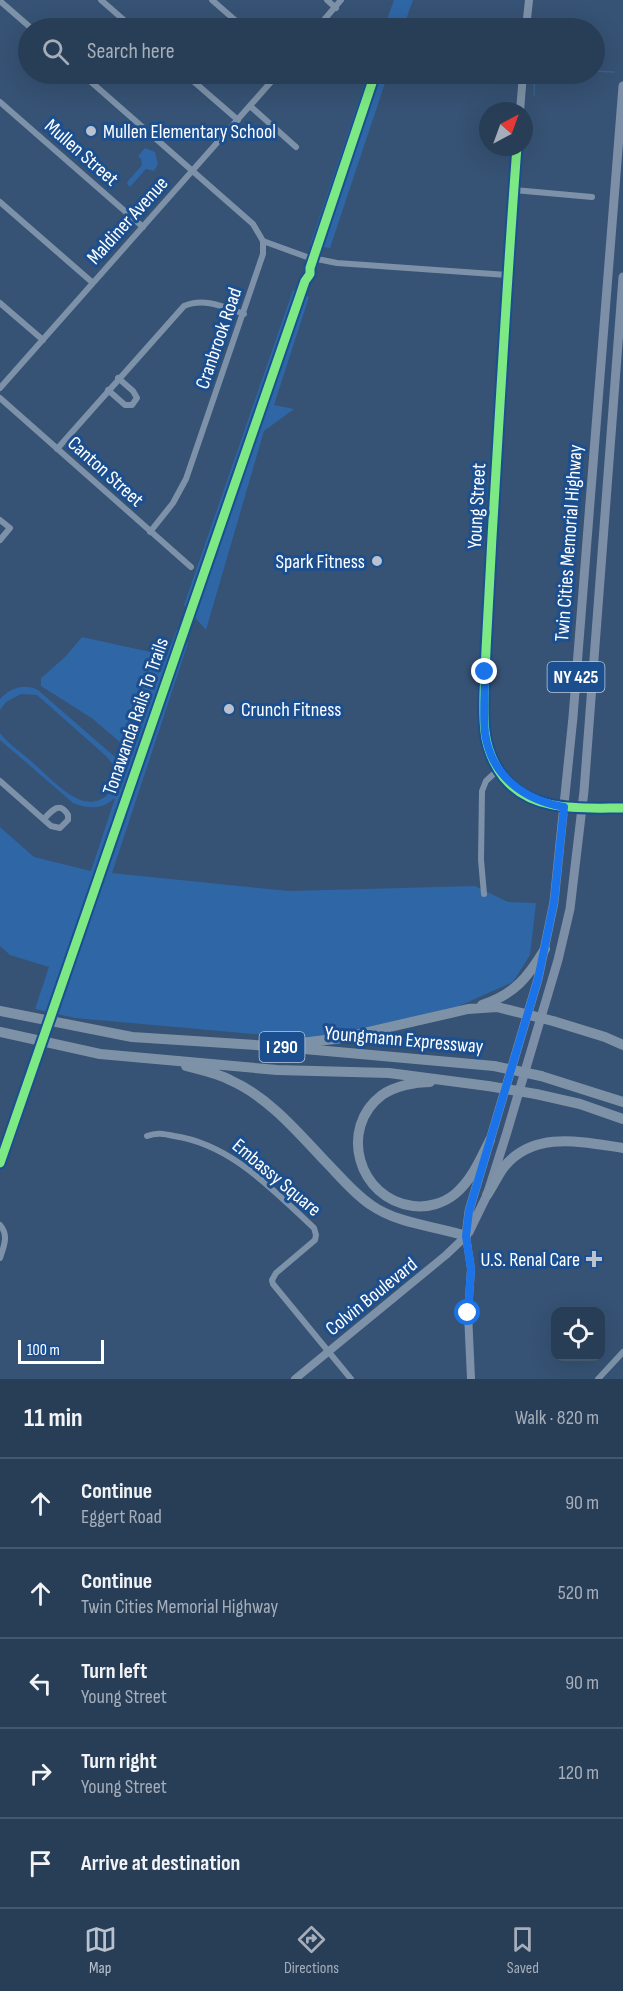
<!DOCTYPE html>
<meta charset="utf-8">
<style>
:root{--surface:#283e57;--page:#30455d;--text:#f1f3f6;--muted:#a5aeba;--line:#44576d;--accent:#b9c2ce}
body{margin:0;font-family:"Sofia Sans Condensed",sans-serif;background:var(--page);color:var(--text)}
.controls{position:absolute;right:18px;bottom:18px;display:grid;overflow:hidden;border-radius:12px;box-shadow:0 6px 24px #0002}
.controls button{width:54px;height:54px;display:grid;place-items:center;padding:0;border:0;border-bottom:2px solid var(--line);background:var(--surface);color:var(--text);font:30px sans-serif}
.compass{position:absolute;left:479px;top:102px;width:54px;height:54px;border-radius:50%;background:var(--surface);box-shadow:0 6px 24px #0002;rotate:41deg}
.scale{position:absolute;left:18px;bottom:15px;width:86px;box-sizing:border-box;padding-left:6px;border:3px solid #fff;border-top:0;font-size:16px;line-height:21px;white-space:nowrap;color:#fff;-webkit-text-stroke:4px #1b4f8f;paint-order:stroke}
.stop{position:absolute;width:18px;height:18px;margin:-14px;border:4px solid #1a73e8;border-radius:50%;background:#fff}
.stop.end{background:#1a73e8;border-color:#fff;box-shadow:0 2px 6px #0008}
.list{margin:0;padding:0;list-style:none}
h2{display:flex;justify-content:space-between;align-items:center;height:78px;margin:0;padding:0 24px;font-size:26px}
h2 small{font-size:20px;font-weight:400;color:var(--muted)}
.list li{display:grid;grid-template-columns:39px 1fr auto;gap:18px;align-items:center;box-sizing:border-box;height:90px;padding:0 24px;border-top:2px solid var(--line)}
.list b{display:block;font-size:22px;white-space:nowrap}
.list p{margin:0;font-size:20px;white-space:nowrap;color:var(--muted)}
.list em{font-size:20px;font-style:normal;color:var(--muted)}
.icon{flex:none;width:33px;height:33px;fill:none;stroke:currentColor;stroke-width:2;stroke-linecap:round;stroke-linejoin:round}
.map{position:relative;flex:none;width:623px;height:1379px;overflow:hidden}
.search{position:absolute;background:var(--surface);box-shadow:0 6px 24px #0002;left:18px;right:18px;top:18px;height:66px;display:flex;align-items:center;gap:15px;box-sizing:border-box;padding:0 21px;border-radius:33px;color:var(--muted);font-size:22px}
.sheet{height:528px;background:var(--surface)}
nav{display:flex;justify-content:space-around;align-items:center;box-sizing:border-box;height:84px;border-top:2px solid var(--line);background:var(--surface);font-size:16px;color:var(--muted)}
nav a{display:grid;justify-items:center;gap:3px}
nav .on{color:var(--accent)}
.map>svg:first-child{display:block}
</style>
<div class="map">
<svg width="623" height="1379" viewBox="0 0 623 1379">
<rect width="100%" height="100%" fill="#365274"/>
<path fill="#2f66a5" d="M394 0H413L403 28H384Z
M368 74H388L330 248 310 245Z
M145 148 155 152 158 164 154 171 146 169 130 187 127 184 128 181 142 165 141 159 138 156Z
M293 290 309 297 274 405 294 409 264 431 206 630 184 605Z
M177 629 188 643 112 873 289 891 475 886 508 902 536 903 530 955 513 982 457 1007 359 1030 310 1038 287 1037 75 1018 35 1009 49 967 10 955 0 946V827L34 857 91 871 115 798C101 810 90 809 73 803L0 740V733C8 744 21 752 31 761 46 774 61 791 78 799 97 808 118 793 116 773 115 766 111 762 107 757L37 695 21 694 6 702 0 710V699C10 688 24 683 38 690L115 757 122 773 130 751 93 719 41 686V678L65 657 82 637 155 653 166 658Z"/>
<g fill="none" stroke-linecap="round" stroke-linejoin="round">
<path stroke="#3b618d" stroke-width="1.5" d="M594 71 614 72
M534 95 535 74"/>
<path stroke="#7d92a8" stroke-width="6" d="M101 0 133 28
M212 0 244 28
M327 0 336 8
M0 1 31 28
M317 28 341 0
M82 74 253 224 263 241V254L186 479 173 503 150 532
M185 74 238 120
M0 102 143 227
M250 106 296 147
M514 190 592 197
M0 202 93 283
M263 241 307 257 337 263 507 275
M0 303 43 340
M0 388 278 74
M108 390 125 405H132L137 398 133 391 118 378
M0 398 191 567
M57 449 184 306C204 297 224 307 244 314
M0 520 10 528 0 540
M0 781 51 826 60 828 68 820V815C60 801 52 810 44 819
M484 894 481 860 482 791 486 781 499 769
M147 1136C157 1132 165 1134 174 1136 231 1144 274 1191 314 1228L316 1235 315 1240 276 1273 272 1280 273 1284 351 1379
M0 1225C9 1235 4 1246 0 1258
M598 1379 623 1352"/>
<path stroke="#7d92a8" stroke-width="8" d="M526 28 529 0
M520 111 523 74
M517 147C507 277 500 407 492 537 490 575 488 613 486 650 485 677 482 706 485 732 487 748 494 765 504 778 533 813 583 808 623 808
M466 1236 471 1269 468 1313 471 1379
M295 1379 446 1255 466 1236"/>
<path stroke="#7d8ea7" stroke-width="9" d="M469 1232 487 1195 507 1132 558 960 570 909 584 791 623 277
M466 1236 469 1211 538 979 554 902 573 717 623 86"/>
<path stroke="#7e92a7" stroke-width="10" d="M482 1005C515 994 528 977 545 949
M0 1011 132 1037 271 1046 494 1066
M0 1032 100 1054 277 1070 389 1073 488 1086
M301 1043 342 1038 468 1009 497 1007 553 1021 605 1037 623 1045
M186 1066C201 1070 217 1073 230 1080 268 1097 296 1130 324 1160 339 1175 353 1193 371 1205 398 1224 435 1226 466 1236
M541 1076 623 1102
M430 1082C415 1082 395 1086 382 1095 338 1128 358 1199 413 1206 428 1208 444 1203 455 1194 472 1180 481 1158 490 1140
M536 1094 580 1104 623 1119
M487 1195C493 1186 498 1175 504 1167 534 1130 582 1142 623 1148"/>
<path stroke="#7e92a7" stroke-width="10" d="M494 1066 541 1076
M488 1086 536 1094"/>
<defs>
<path id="cycleway" d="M517 147C507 277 500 407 492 537 490 575 488 613 486 650 485 677 482 706 485 732 487 748 494 765 504 778 533 813 583 808 623 808
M0 1163 305 281 310 274V268L375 74"/>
</defs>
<use href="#cycleway" stroke="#1b4f8f" stroke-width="13"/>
<use href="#cycleway" stroke="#7ce984" stroke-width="9"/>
</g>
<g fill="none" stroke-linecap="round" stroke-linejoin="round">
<path stroke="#1a73e8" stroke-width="8" d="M468 1313 471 1269 466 1236 469 1211 538 979 554 902 564 807C524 800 491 776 485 733 483 714 485 692 485 672"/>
</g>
<g fill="#b9c2ce" stroke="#1b4f8f" stroke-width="2">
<circle cx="91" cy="131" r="6"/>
<circle cx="377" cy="561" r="6"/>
<circle cx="229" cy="709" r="6"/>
<path d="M591 1250h6v6h6v6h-6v6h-6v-6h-6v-6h6z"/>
</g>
<g text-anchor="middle" stroke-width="6" stroke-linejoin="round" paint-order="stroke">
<g fill="#1b4f8f" stroke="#bbcadd" stroke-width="1.5">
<rect x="547.5" y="662" width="57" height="30" rx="4.5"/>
<rect x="259.5" y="1032" width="45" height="30" rx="4.5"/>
</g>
<g font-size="18" font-weight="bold" fill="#fff">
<text x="576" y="683">NY 425</text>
<text x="282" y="1053">I 290</text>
</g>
<g font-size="20" fill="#fff" stroke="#1b4f8f" text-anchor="start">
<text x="103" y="138">Mullen Elementary School</text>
<text x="365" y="568" text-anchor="end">Spark Fitness</text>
<text x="241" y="716">Crunch Fitness</text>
<text x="580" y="1266" text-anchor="end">U.S. Renal Care</text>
</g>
<g font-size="20" fill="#fff" stroke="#1b4f8f">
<text transform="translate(82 152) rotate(41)" y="7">Mullen Street</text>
<text transform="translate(127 220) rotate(-48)" y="7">Maldiner Avenue</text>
<text transform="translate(218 338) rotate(-71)" y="7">Cranbrook Road</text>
<text transform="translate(106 471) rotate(42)" y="7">Canton Street</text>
<text transform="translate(476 506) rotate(-87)" y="7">Young Street</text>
<text transform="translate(568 543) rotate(-86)" y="7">Twin Cities Memorial Highway</text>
<text transform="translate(135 716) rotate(-71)" y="7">Tonawanda Rails To Trails</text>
<text transform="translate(404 1039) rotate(5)" y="7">Youngmann Expressway</text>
<text transform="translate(277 1177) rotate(40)" y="7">Embassy Square</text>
<text transform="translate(371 1296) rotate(-39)" y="7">Colvin Boulevard</text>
</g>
</g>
</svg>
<div class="controls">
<button><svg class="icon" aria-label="locate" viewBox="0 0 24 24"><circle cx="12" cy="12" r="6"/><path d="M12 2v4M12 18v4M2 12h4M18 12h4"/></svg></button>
</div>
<svg class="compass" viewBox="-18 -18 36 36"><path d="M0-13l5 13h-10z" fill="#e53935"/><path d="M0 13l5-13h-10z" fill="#a5aeba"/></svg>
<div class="scale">100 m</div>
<div class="stop" style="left:468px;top:1313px"></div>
<div class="stop end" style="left:485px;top:672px"></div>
<div class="search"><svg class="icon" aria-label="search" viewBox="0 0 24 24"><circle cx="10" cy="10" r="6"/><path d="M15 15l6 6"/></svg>Search here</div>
</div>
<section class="sheet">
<h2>11 min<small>Walk · 820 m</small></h2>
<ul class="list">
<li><svg class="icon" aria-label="ahead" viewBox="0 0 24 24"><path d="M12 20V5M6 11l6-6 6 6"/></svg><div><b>Continue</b><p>Eggert Road</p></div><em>90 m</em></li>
<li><svg class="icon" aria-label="ahead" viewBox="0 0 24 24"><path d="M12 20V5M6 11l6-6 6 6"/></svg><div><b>Continue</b><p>Twin Cities Memorial Highway</p></div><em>520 m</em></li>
<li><svg class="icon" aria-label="left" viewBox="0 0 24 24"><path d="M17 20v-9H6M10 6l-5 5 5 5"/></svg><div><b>Turn left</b><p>Young Street</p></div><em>90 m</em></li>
<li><svg class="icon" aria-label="right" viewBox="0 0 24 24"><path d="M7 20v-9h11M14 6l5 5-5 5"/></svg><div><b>Turn right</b><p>Young Street</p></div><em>120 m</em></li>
<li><svg class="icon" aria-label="arrive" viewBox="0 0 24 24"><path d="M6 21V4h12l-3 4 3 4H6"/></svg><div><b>Arrive at destination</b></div></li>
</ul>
</section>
<nav>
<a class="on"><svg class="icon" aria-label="map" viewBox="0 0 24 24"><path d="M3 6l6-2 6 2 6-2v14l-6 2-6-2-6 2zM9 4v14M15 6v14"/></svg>Map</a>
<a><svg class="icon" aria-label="directions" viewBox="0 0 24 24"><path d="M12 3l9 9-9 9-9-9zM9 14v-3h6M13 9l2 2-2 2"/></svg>Directions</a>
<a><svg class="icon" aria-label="saved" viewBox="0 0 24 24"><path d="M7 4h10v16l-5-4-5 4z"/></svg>Saved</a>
</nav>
